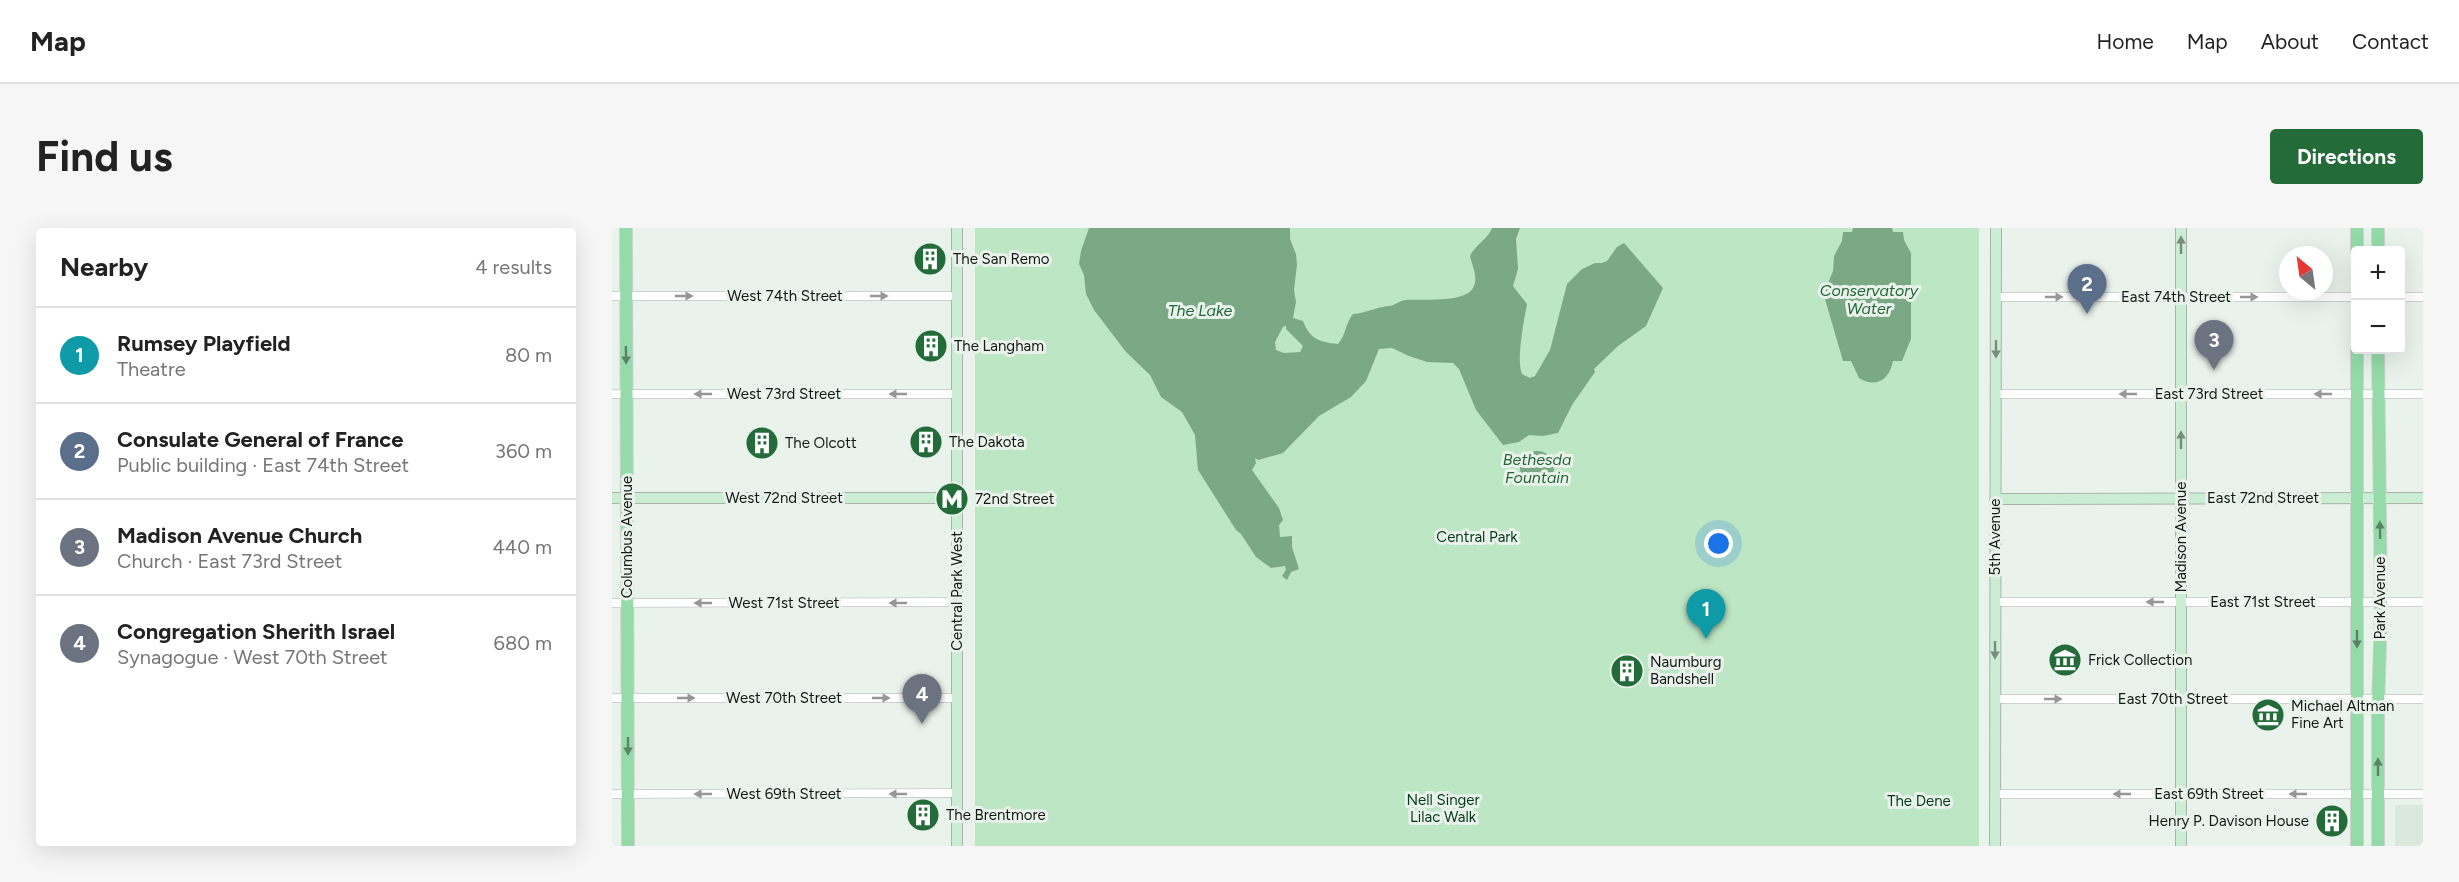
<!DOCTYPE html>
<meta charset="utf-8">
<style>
:root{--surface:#fff;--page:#f6f6f6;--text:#222;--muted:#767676;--line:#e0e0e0;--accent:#236c39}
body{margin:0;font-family:Figtree,sans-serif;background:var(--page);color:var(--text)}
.controls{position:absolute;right:18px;top:18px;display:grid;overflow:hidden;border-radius:6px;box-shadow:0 6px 24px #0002}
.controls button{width:54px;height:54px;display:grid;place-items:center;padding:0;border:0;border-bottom:2px solid var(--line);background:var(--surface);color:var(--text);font:30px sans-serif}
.compass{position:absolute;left:1667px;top:18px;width:54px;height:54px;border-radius:50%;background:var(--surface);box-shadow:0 6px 24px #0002;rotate:331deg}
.you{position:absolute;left:1107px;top:316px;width:21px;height:21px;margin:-15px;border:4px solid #fff;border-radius:50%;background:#1a73e8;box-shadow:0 0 0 9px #1a73e833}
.badge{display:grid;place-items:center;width:39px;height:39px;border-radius:50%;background:var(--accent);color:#fff;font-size:20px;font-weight:700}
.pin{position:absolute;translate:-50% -50px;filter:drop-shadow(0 2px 3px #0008)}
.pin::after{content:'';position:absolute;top:32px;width:21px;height:18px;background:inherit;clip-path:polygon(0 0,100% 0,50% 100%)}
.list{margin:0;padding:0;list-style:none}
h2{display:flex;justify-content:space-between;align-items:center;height:78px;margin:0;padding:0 24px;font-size:26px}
h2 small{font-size:20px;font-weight:400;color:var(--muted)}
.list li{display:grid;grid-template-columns:39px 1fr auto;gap:18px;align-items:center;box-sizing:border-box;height:96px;padding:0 24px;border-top:2px solid var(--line)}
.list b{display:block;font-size:22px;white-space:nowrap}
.list p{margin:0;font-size:20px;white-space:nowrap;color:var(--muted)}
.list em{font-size:20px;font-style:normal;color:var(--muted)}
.map{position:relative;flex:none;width:1811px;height:618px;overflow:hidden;border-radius:6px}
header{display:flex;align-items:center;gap:36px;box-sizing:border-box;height:84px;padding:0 30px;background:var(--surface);border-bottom:2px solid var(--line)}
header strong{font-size:28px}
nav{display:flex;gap:33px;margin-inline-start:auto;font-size:21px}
.intro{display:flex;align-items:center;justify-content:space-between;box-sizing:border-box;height:144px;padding:0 36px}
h1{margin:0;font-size:42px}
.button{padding:15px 27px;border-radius:6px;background:var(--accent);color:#fff;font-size:21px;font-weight:700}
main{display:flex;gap:36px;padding:0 36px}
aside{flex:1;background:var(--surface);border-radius:6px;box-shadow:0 6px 24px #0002}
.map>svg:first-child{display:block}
</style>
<header>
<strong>Map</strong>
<nav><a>Home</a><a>Map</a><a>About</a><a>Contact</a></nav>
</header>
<div class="intro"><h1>Find us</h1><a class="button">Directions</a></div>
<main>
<aside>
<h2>Nearby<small>4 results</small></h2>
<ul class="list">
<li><span class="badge" style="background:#0f9aa8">1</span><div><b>Rumsey Playfield</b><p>Theatre</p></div><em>80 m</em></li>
<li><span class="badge" style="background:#5c6f8a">2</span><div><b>Consulate General of France</b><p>Public building · East 74th Street</p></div><em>360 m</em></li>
<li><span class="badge" style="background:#6b7280">3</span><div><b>Madison Avenue Church</b><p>Church · East 73rd Street</p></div><em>440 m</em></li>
<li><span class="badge" style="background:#6b7280">4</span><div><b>Congregation Sherith Israel</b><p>Synagogue · West 70th Street</p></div><em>680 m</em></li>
</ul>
</aside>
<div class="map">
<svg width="1811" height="618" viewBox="0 0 1811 618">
<rect width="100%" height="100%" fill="#e9f3eb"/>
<path fill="#d9e9db" d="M1783 577H1811V618H1783Z"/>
<path fill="#bde6c5" d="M363 0H1367V618H363Z"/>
<path fill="#7ca985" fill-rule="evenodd" d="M477 0H678V11L684 26 685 37 682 62 684 74 681 90 691 93C698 111 707 114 726 116 734 107 733 96 741 86 754 85 765 79 777 78 783 78 788 72 794 72 809 71 853 75 861 60 867 50 860 38 858 28 863 17 876 11 880 0H908L904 11 906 41 901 58 915 76C912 92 904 133 910 146L918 150 923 148 938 122 955 56 970 41 983 35H990L995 33 1005 19 1012 15 1051 60 1034 98 1006 118 982 141 983 144 960 177 946 205 931 208 917 207 907 214 891 217 864 182 847 141 841 135 815 134 797 128 780 120 767 121 754 153 739 169 707 188 671 225 646 232 643 230 644 235 640 242 667 280 671 292 667 297 668 309 680 308V319L687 341 679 344 675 352 670 348 674 342 673 338 659 340 644 329 629 306 624 302 586 242 583 207 570 184 549 169 538 147 514 124 482 82 474 66 472 47 467 36 469 23ZM674 98V101L691 118 688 124 672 125 664 122 663 114 671 99Z
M1241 0H1280L1281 4H1291L1292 12 1299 25V111L1290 133H1281C1278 151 1264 161 1247 150L1239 133H1231L1213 71 1214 60 1221 43 1222 28 1230 13 1231 4H1240Z
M908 240a17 17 0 1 1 34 0a17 17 0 1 1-34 0Z"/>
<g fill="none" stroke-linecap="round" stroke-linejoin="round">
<defs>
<path id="minor" d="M0 68H345
M1384 69H1744
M1788 69H1811
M0 166H345
M1384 166H1811
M1383 374H1811
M0 375 345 374
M0 470H345
M1383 471H1811
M0 566 345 565
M1383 566H1811"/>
<path id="secondary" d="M0 270H345
M1383 271 1811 270
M345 618V0
M1383 618 1384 0
M1569 618V0"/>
<path id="primary" d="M14 0 16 618
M1745 0V22
M1766 22V0
M1745 618V122
M1766 618V479L1769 383 1766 122"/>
</defs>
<use href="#minor" stroke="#aab3ab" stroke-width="9"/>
<use href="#secondary" stroke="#aab3ab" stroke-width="12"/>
<use href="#primary" stroke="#d0d1d0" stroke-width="14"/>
<use href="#minor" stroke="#fff" stroke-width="8"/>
<use href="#secondary" stroke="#caedd4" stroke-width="10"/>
<use href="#primary" stroke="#95dba9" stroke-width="12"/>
</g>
<defs><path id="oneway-solid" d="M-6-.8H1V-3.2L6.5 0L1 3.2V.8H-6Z" transform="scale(1.5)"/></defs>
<g fill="#798d7e">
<use href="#oneway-solid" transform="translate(1569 17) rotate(-90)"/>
<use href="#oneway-solid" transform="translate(1384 121) rotate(90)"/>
<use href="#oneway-solid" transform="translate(1569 212) rotate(-90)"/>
<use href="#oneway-solid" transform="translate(1383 422) rotate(90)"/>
</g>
<g fill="#969796">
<use href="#oneway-solid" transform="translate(72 68)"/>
<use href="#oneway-solid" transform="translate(267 68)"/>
<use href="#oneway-solid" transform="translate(1442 69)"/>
<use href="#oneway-solid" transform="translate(1637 69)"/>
<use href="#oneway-solid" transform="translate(91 166) rotate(-180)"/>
<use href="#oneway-solid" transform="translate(286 166) rotate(-180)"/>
<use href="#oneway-solid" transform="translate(1516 166) rotate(-180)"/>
<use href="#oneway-solid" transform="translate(1711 166) rotate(180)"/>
<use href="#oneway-solid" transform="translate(1543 374) rotate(-180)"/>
<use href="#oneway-solid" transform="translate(91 375) rotate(180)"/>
<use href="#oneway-solid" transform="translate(286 375) rotate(180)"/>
<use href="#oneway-solid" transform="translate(74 470)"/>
<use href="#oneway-solid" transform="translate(269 470)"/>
<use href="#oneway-solid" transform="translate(1441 471)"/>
<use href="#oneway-solid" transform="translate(91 566) rotate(180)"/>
<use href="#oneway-solid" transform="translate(286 566) rotate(180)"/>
<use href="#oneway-solid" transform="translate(1510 566) rotate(180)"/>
<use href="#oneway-solid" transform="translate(1686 566) rotate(180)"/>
</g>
<g fill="#5b8366">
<use href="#oneway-solid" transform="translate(14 127) rotate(89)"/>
<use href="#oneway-solid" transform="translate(1768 302) rotate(-91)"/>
<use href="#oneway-solid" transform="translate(1745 411) rotate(90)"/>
<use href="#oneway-solid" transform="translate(16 518) rotate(90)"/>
<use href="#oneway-solid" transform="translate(1766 539) rotate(-90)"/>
</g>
<defs>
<symbol id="building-disc" viewBox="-11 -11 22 22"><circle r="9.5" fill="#236c39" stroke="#e9f3eb"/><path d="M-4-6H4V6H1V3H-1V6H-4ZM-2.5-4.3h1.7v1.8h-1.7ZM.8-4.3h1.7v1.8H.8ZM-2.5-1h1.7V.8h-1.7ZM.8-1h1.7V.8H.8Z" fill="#fff"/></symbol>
<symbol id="metro-disc" viewBox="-11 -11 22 22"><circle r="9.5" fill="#236c39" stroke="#e9f3eb"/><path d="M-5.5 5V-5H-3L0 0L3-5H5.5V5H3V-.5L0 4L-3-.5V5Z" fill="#fff"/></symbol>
<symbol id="museum-disc" viewBox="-11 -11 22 22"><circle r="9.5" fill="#236c39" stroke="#e9f3eb"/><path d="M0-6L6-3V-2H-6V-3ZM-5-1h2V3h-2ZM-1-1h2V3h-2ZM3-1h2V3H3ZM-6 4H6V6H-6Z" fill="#fff"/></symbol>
</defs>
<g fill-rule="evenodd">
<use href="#building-disc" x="299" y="12" width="38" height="38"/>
<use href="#building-disc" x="300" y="99" width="38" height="38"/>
<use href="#building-disc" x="295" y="195" width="38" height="38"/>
<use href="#building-disc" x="131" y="196" width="38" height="38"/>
<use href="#metro-disc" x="321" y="252" width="38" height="38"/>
<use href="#museum-disc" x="1434" y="413" width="38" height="38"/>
<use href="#building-disc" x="996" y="424" width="38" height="38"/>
<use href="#museum-disc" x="1637" y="468" width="38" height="38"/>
<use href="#building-disc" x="292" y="568" width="38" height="38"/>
<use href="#building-disc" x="1701" y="574" width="38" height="38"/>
</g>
<g text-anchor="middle" stroke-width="6" stroke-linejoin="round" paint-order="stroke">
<g font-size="15" fill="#151815" stroke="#e9f3eb" text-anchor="start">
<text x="341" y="36">The San Remo</text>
<text x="342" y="123">The Langham</text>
<text x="337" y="219">The Dakota</text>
<text x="173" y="220">The Olcott</text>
<text x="363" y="276">72nd Street</text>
<text x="1476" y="437">Frick Collection</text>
<text x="1038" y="439">Naumburg<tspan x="1038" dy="17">Bandshell</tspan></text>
<text x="1679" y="483">Michael Altman<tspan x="1679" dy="17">Fine Art</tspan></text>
<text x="334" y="592">The Brentmore</text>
<text x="1697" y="598" text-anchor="end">Henry P. Davison House</text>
</g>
<g font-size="15" fill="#151815" stroke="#e9f3eb">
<text x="173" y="73">West 74th Street</text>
<text x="1564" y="74">East 74th Street</text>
<text x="172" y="171">West 73rd Street</text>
<text x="1597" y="171">East 73rd Street</text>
<text x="172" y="275">West 72nd Street</text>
<text x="1651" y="275">East 72nd Street</text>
<text transform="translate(15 309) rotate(-90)" y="5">Columbus Avenue</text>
<text transform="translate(1383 309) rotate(-90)" y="5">5th Avenue</text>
<text transform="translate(1569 309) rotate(-90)" y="5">Madison Avenue</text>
<text transform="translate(345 363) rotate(-90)" y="5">Central Park West</text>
<text transform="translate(1768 370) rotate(-90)" y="5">Park Avenue</text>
<text x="1651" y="379">East 71st Street</text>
<text x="172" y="380">West 71st Street</text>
<text x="172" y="475">West 70th Street</text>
<text x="1561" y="476">East 70th Street</text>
<text x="172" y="571">West 69th Street</text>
<text x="1597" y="571">East 69th Street</text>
</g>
<g font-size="15" fill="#033b18" stroke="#e9f3eb">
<text x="865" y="314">Central Park</text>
<text x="831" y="577">Nell Singer<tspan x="831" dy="17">Lilac Walk</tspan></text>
<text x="1307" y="578">The Dene</text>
</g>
<g font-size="16" font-style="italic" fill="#226536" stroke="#e9f3eb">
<text x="1257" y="68">Conservatory<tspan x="1257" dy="18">Water</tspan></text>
<text x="588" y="88">The Lake</text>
<text x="925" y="237">Bethesda<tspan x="925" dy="18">Fountain</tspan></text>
</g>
</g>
</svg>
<div class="controls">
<button>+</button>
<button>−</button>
</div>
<svg class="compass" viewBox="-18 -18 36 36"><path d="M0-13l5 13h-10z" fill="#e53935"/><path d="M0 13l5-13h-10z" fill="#767676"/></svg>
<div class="you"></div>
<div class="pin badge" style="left:1094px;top:411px;background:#0f9aa8">1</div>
<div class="pin badge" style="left:1475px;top:86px;background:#5c6f8a">2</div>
<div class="pin badge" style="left:1602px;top:142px;background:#6b7280">3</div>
<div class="pin badge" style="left:310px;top:496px;background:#6b7280">4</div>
</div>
</main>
